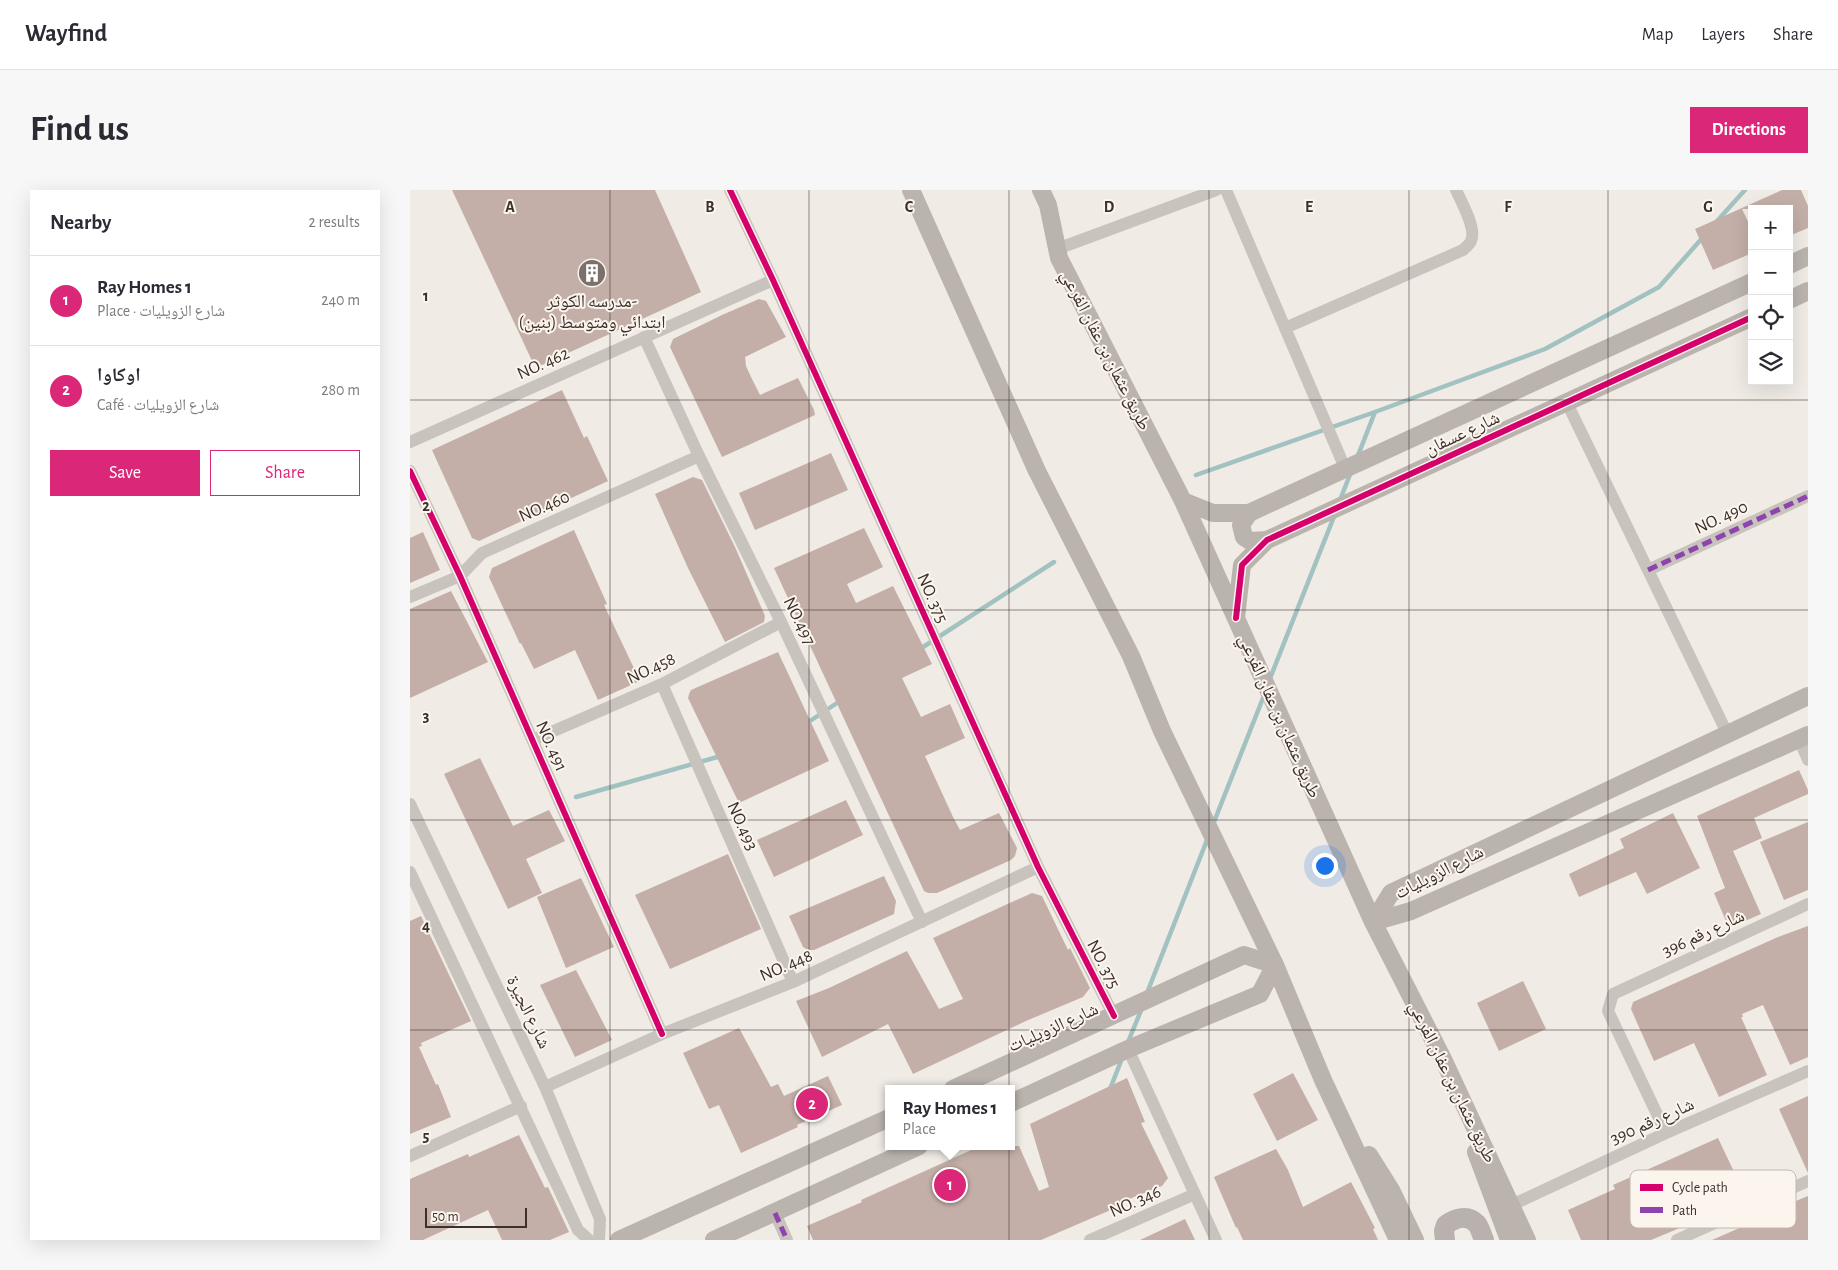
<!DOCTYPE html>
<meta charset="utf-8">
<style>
:root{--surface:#fff;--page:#f7f7f7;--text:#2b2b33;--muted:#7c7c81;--line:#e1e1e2;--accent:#db2777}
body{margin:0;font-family:"Alegreya Sans","Noto Naskh Arabic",sans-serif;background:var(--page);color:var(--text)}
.controls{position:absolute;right:15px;top:15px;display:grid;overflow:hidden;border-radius:0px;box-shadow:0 5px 20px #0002}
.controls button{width:45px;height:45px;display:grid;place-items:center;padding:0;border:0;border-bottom:1px solid var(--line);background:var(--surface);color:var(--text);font:25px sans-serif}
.scale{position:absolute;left:15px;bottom:12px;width:102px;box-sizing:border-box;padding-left:5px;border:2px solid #3b302b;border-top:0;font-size:14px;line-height:18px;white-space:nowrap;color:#3b302b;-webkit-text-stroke:4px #fbf5ee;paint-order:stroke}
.you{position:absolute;left:914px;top:675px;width:18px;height:18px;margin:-12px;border:4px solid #fff;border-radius:50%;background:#1a73e8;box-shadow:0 0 0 8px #1a73e833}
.badge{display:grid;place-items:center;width:32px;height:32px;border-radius:50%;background:var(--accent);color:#fff;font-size:16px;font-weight:700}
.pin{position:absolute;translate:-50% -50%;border:2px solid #fff;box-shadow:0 1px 5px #0006}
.popup{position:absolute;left:475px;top:895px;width:130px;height:65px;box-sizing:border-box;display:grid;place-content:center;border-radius:0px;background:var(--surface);filter:drop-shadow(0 1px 4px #0005);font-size:16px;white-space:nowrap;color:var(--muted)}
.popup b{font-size:19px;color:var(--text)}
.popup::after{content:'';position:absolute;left:50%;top:100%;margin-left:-10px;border:10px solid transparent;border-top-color:var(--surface)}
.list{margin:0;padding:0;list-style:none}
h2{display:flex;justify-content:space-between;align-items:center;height:65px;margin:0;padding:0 20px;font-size:21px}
h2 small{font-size:16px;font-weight:400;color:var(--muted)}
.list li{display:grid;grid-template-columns:32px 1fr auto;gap:15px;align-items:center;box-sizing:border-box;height:90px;padding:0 20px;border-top:1px solid var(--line)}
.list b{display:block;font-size:19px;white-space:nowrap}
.list p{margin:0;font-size:16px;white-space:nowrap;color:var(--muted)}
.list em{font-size:16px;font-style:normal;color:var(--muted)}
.actions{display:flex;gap:10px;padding:15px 20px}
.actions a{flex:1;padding:11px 0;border:1px solid var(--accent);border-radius:0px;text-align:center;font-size:18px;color:var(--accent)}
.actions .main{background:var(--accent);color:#fff}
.icon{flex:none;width:28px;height:28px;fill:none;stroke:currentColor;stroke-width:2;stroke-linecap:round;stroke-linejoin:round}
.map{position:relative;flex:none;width:1398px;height:1050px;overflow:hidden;border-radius:0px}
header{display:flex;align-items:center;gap:30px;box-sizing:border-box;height:70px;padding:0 25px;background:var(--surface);border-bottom:1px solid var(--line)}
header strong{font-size:24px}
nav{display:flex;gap:28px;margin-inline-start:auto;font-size:18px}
.intro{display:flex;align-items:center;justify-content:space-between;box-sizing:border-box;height:120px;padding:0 30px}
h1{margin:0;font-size:35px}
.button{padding:12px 22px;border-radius:0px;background:var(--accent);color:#fff;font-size:18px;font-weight:700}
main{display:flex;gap:30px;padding:0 30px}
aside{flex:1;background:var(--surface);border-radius:0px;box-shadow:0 5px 20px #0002}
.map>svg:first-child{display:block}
</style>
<header>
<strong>Wayfind</strong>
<nav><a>Map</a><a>Layers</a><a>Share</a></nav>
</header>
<div class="intro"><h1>Find us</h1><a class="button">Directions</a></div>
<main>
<aside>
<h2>Nearby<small>2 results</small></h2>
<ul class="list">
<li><span class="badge">1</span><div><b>Ray Homes 1</b><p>Place · شارع الزويليات</p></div><em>240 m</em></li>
<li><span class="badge">2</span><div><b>اوكاوا</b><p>Café · شارع الزويليات</p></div><em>280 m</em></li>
</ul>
<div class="actions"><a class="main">Save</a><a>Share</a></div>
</aside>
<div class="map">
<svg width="1398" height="1050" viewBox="0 0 1398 1050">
<rect width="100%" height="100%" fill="#f0ebe5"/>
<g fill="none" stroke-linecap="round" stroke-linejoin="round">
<path stroke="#a1c2c1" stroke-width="4.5" d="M1307 31 1335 0
M947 268 965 222
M786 285 965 222 1135 159 1249 97 1294 46
M930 310 941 282
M510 459 644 372
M859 491 925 324
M397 533 430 511
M166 607 311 566
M804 632 855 503
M737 803 797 650
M718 852 732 818
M700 899 713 866"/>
</g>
<path fill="#c3afa7" d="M42 0H245L291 102 132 175 123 173Z
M1372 0H1391L1398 16V38L1379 46V19H1332L1342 40V63L1303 80 1285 39Z
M349 109 356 111 376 147 335 167 336 176 341 187 350 205 388 188 404 220 405 225 312 267 260 157 263 149 312 125Z
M152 200 174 248 177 246 198 291 69 351 62 348 22 260Z
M421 263 438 300 345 340 329 303Z
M283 287 292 290 325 357 355 426 354 432 315 452 278 378 245 304Z
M454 338 473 377 437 394 446 413 483 396 522 474 492 488 511 527 540 514 555 548 515 566 543 627 550 640 589 623 607 658 605 666 601 670 527 703H518L514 701 364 378Z
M164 340 197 414 194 415 230 491 188 510 165 460 124 479 111 453 110 454 79 387 82 378Z
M13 342 30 380 0 393V348Z
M41 401 78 472 0 508V419Z
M368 462 419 571 329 613 278 508 279 504 281 500Z
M70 568 103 636 139 620 155 651 116 669 132 703 98 719 34 584Z
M1389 580 1398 600V604L1344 628 1352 648 1323 661 1351 724 1319 738 1304 703 1315 698 1287 626Z
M436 610 453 645 364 687 347 650Z
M1263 623 1290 678 1237 704 1226 682 1169 707 1159 684 1214 658 1210 649Z
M1398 632V700L1374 710 1350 652Z
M318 664 351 739 260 779 225 705Z
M474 686 486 711 484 724 404 760H398L393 757 379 726Z
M171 688 204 757 156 778 127 707Z
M622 703 632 706 658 760 660 758 680 798 673 807 616 831 503 884 478 834 412 867 386 811 419 798 497 761 529 819 553 809 523 748Z
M11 726 61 831 11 853 12 856 9 857 26 895 28 894 41 927 0 944V731Z
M1398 736V867L1380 875 1353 815 1332 824 1333 827H1331L1357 885 1309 907 1284 853 1244 871 1221 819 1223 812 1368 747Z
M166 780 202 850 165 867 130 795Z
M1113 791 1136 839 1089 861 1067 813Z
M329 838 361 897 368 894 374 906 418 886 432 915 387 935 388 937 331 963 309 915 299 919 273 863Z
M883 883 908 930 867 951 843 904Z
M717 888 735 932 731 933 758 988 752 996 709 1013 710 1016 631 1050H403L397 1036 452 1012 451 1010 570 956H609L629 1001 639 997 620 934Z
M1398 906V983L1369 919Z
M109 945 135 998 138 997 159 1042 140 1050H92L78 1020 13 1050H0V989L58 964 59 967Z
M1308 948 1336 1007 1283 1030 1284 1032 1241 1050H1171L1158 1020 1205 999 1203 995Z
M866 959 878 980 893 1017 941 992 965 1038 963 1039 968 1050H833L827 1037 826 1038 804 987Z
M1398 1006V1050H1302L1350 1029 1349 1026Z
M775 1029 785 1050H730Z"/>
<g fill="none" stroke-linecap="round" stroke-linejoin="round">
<path stroke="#c9c3be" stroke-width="12" d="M320 0 363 90 628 677 704 826
M816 0 935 278
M647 59 806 0
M875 138 1053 60C1055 58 1060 54 1061 51 1067 39 1051 11 1046 0
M234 147 289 266 371 432 512 732
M1156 211 1317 543
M0 252 363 90
M0 281 50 386 252 844
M1238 380 1398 306
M0 407 50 386 72 363 289 266
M252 494 383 792
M1389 549 1398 570
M123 550 252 494 371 432
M0 614 135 897 190 1029 189 1050
M0 682 168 1040 179 1050
M718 859 806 1050
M135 897 252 844 383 792 628 677
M1256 943 1198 821 1203 804 1398 714
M0 966 111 916
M1102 1015 1256 943 1398 881
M365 1023 377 1050
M680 1050 785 1004
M1267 1050 1398 991"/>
<path stroke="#bab3ae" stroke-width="18" d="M501 0 627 281 721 466 752 541 865 775 913 890 988 1050
M631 0 638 15 649 68 773 311 963 732 1033 869 1117 1050
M1379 75 1398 66
M1379 110 1398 101
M773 311 803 323H839L1342 92
M839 323 831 335 834 347 840 351 857 350
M826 428 832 375 857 350 1342 127
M963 732 981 703 1398 506
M963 732 1001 721 1398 545
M543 899 834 765 865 775 850 804 718 859 601 913
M1066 962 1099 1050
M959 965 981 1000 1005 1050
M209 1050 479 928
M304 1050 509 956"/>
<path stroke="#b8b1ad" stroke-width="20" d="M1035 1050 1034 1041 1036 1035C1045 1028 1058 1024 1067 1034 1070 1038 1072 1045 1074 1050"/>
<path stroke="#8e44ad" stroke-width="5" stroke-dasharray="10 5" stroke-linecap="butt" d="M1238 380 1398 306
M365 1023 377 1050"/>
<defs>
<path id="cycleway" d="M320 0 363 90 628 677 704 826
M0 281 50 386 252 844
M826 428 832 375 857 350 1342 127"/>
</defs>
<use href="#cycleway" stroke="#fbf5ee" stroke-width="9"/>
<use href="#cycleway" stroke="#d6006c" stroke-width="6"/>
</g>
<path fill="none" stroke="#3b302b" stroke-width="1" stroke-opacity="0.55" d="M200 0V1050M399 0V1050M599 0V1050M799 0V1050M999 0V1050M1198 0V1050M0 210H1398M0 420H1398M0 630H1398M0 840H1398"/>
<defs>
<symbol id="building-disc" viewBox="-11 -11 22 22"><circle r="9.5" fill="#7a716c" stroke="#fbf5ee"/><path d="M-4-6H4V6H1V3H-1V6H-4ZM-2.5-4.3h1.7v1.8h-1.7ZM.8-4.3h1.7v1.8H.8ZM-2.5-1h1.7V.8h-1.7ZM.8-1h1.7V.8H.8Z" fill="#fff"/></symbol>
</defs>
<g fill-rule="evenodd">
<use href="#building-disc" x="166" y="67" width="32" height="32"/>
</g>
<g text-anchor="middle" stroke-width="4" stroke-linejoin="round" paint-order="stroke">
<g font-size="18" fill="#3b302b" stroke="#fbf5ee">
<text x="182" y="117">مدرسه الكوثر-<tspan x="182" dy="21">ابتدائي ومتوسط (بنين)</tspan></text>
</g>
<g font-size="18" fill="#3b302b" stroke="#fbf5ee">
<text transform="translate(696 160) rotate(63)" y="6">طريق عثمان بن عفان الفرعي</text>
<text transform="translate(133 173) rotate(-24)" y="6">NO. 462</text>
<text transform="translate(1052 243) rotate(-25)" y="6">شارع عسفان</text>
<text transform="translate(134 316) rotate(-24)" y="6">NO.460</text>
<text transform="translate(1311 327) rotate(-25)" y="6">NO. 490</text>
<text transform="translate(523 408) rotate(66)" y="6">NO. 375</text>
<text transform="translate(390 431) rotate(64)" y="6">NO.497</text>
<text transform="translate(241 478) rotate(-25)" y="6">NO.458</text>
<text transform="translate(870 526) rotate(66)" y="6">طريق عثمان بن عفان الفرعي</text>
<text transform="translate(142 556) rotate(66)" y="6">NO. 491</text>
<text transform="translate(333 636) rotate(66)" y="6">NO.493</text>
<text transform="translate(1029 682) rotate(-27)" y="6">شارع الزويليات</text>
<text transform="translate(1293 743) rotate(-25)" y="6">شارع رقم 396</text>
<text transform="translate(694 774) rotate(63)" y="6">NO. 375</text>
<text transform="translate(376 775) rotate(-23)" y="6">NO. 448</text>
<text transform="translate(119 822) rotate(64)" y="6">شارع الجيرة</text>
<text transform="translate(643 837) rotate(-24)" y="6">شارع الزويليات</text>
<text transform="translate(1043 892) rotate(64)" y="6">طريق عثمان بن عفان الفرعي</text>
<text transform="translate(1242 931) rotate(-24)" y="6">شارع رقم 390</text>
<text transform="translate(725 1011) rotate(-24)" y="6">NO. 346</text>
</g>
</g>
<rect x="1220" y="980" width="166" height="58" rx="8" fill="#fbf5ee" stroke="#c1bab4" stroke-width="1"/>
<rect x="1230" y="994" width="23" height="7" fill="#d6006c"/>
<rect x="1230" y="1017" width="23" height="6" fill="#8e44ad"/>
<g font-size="14" fill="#3b302b">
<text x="1262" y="1002">Cycle path</text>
<text x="1262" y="1025">Path</text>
</g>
<g font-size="16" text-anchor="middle" font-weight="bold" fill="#3b302b" stroke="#fbf5ee" stroke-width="4" stroke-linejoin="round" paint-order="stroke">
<text x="100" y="22">A</text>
<text x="300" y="22">B</text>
<text x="499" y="22">C</text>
<text x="699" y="22">D</text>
<text x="899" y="22">E</text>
<text x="1098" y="22">F</text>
<text x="1298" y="22">G</text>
<text x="16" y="111">1</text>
<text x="16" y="321">2</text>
<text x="16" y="531">3</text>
<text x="16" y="741">4</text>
<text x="16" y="951">5</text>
</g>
</svg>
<div class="controls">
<button>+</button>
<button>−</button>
<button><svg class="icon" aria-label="locate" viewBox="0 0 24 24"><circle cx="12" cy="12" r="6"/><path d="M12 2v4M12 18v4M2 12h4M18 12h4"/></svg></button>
<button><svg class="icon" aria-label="layers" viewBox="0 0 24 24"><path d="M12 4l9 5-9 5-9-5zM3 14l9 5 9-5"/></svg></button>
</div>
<div class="scale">50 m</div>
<div class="you"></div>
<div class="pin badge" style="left:540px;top:995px">1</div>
<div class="popup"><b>Ray Homes 1</b>Place</div>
<div class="pin badge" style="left:402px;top:914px">2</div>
</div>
</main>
